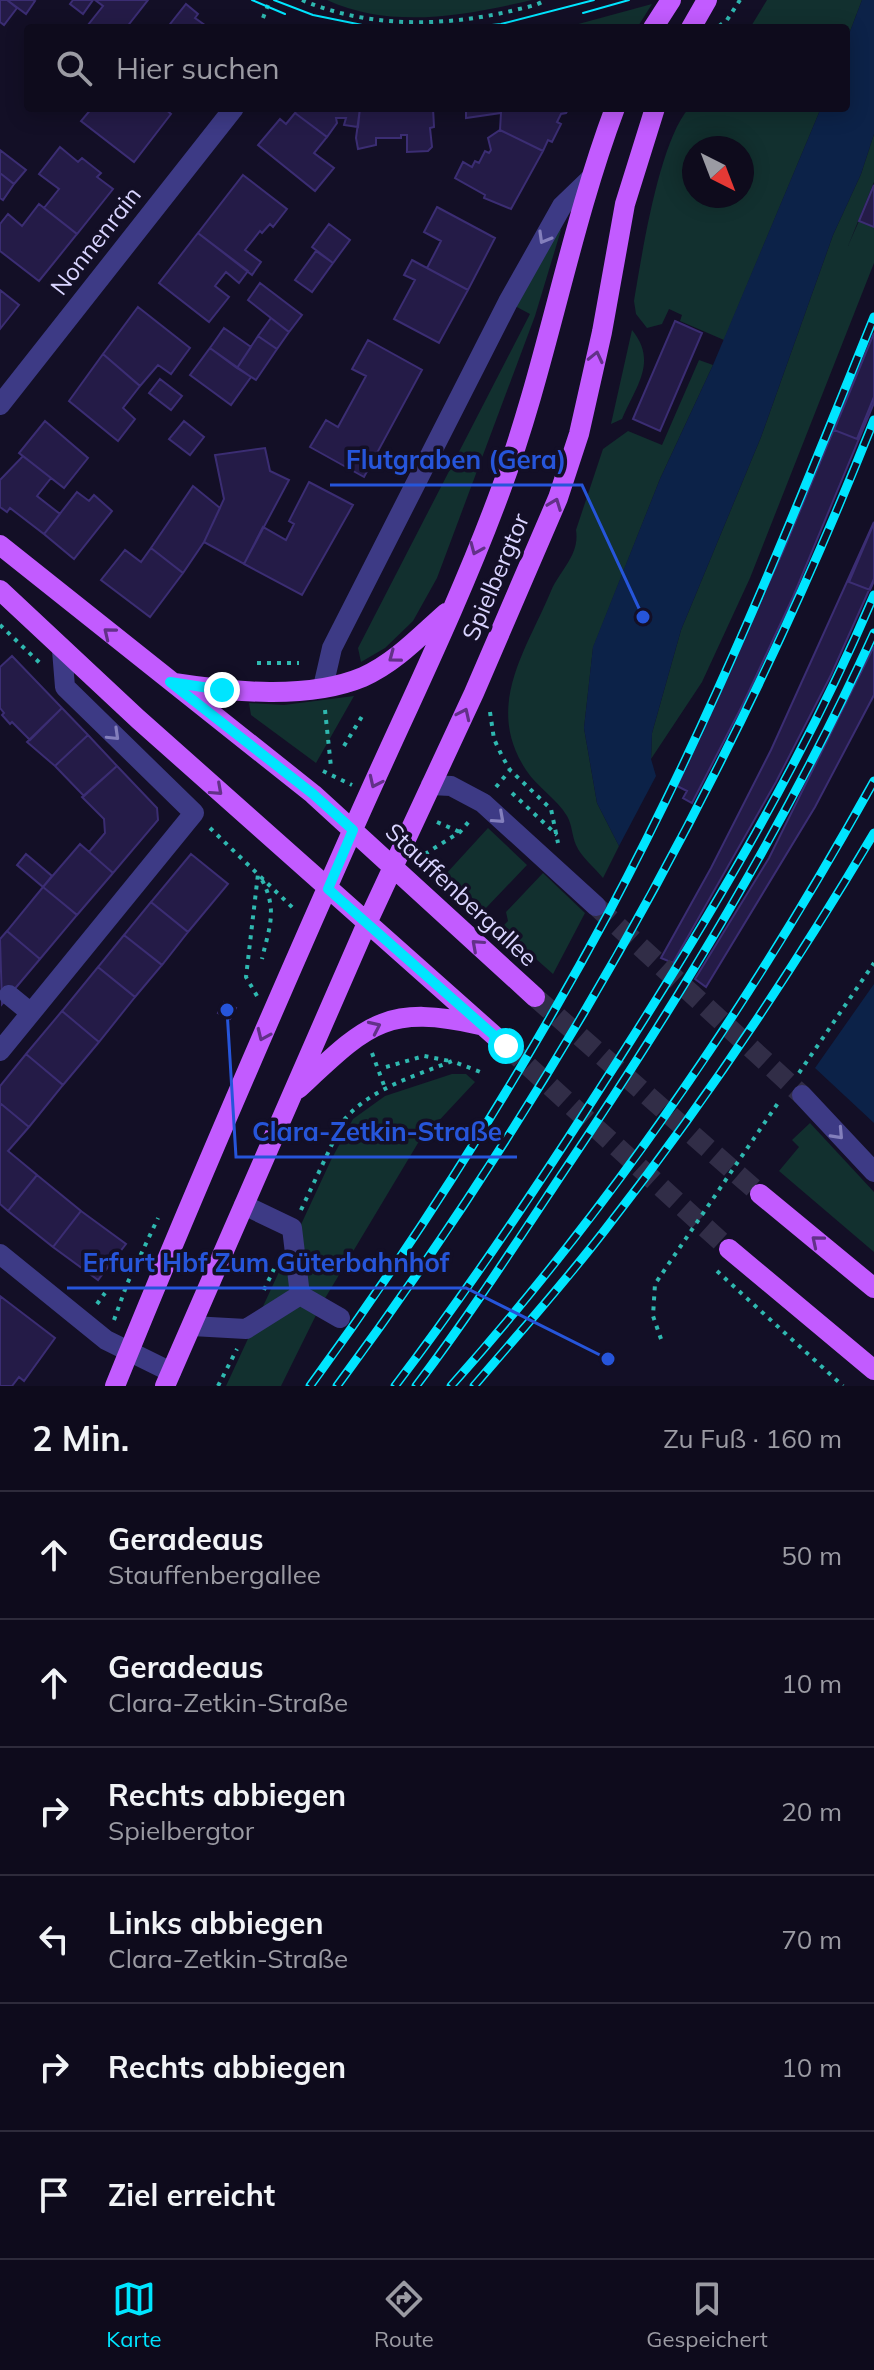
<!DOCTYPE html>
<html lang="de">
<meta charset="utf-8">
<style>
:root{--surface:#0e0b1c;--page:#171425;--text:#f1f3f6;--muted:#9b9ba3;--line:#2e2b3b;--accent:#00e5ff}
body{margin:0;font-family:Mulish,sans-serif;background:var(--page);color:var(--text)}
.compass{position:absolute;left:682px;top:136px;width:72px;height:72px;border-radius:50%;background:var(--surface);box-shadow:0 4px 20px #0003;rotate:138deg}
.stop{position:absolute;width:24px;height:24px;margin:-18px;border:6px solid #00e5ff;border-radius:50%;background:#fff}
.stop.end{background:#00e5ff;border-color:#fff;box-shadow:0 2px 8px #0008}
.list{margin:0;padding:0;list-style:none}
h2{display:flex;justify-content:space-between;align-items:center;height:104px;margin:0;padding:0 32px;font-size:34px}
h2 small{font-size:26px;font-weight:400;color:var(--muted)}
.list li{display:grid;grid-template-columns:52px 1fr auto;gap:24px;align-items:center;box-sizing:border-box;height:128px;padding:0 32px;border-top:2px solid var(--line)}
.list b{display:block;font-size:30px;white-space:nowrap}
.list p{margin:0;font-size:26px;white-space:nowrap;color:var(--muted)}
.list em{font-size:26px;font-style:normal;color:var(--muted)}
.icon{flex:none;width:44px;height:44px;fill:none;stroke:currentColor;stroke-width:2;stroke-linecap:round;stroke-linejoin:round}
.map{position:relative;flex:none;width:874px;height:1386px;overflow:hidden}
.search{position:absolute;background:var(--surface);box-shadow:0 4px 20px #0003;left:24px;right:24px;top:24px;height:88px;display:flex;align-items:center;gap:20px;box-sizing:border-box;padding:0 28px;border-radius:8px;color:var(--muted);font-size:30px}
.sheet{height:872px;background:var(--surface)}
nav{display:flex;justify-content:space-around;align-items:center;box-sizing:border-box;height:112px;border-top:2px solid var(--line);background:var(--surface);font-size:22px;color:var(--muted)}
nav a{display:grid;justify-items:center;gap:4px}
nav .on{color:var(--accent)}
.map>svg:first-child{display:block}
</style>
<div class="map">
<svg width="874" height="1386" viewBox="0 0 874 1386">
<rect width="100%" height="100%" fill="#130f26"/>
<path fill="#12302f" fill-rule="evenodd" d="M327 0H532C466 15 392 30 327 0Z
M767 0H862L846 42V28H750Z
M652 4 637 28 571 26Z
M689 108H821L724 340 680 321 682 315 669 309 662 324 647 328 636 314 634 301C642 254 659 142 689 108ZM694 148H742V196H694Z
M874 134V182L848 246 859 221 874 227V263L750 578 702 682 651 759 652 733 681 630 761 437 833 235 861 174Z
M557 228 561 230 535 316 437 578 413 621 385 648 361 662 358 648 530 314 515 306Z
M632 330C658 362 636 386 622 419L611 424Z
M699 360 713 365 660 479 593 648 584 728 597 803 619 846 603 878C595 868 581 857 576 845 572 836 572 824 567 816 557 799 537 787 526 770 484 706 526 651 551 591 560 570 580 555 576 530L603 449 628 431 662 445Z
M354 696 316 763 251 715 249 703 284 705Z
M488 828 527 865 485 909 445 875Z
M543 873 585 913 553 974 501 928 508 921 506 912Z
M452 1074H466L475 1082 418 1143 321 1305 281 1386H226L331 1160 353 1119 385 1096Z
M810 1123 874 1192V1252L779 1171 799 1147 792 1140Z"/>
<path fill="#0c2248" d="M862 0H874V134L861 174 833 235 761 437 681 630 652 733 651 759 656 776 619 846 597 803 584 728 593 647 660 479 713 365 821 108H846V42Z
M874 984V1123L815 1068Z"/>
<path fill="#241b47" stroke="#3b2d73" stroke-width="2" d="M0 0H7L17 8 4 25 0 22Z
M7 0H33L35 1 26 14Z
M73 0H93L83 14 70 4Z
M95 0H148L126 28H93L88 25 103 6Z
M186 4 198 14 195 18 209 28H167Z
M92 108H164L171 114 134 162 81 121Z
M298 108H360L358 127 344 125 346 118H336L337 123 327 137 295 113Z
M360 108H433L434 127 430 128 432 147 428 151 407 152V135H401V138H376V145L358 149 356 138Z
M466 108H569L566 113 561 114 557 122 561 124 552 142 548 140 543 151 500 130 501 113 466 118Z
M295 113 327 137 314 153 334 168 315 191 258 145 280 119 286 124Z
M500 130 543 151 511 209 484 198 485 195 455 178 463 162 472 167 475 161 479 163 485 151 489 153 491 150 488 138Z
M60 147 78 162 82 158 101 173 97 177 113 189 77 234 44 208 59 189 39 174Z
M0 150 26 170 14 184 0 173Z
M0 173 14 184 3 200 0 198Z
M243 175 287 209 273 227 270 224 262 233 260 231 245 250 261 262 252 275 198 233Z
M874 185V227L859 221Z
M39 204 77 234 39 281 0 251V224L8 214 22 226Z
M437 207 495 238 468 290 427 268 441 241 424 232Z
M329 224 350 240 333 263 312 247Z
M198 233 248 271 239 283 226 272 215 286 229 297 209 322 159 283Z
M316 251 333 263 312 292 295 280Z
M412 260 468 290 439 343 394 319 415 280 404 275Z
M260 283 302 315 289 332 248 300Z
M0 290 19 305 0 329Z
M138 307 190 348 171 374 158 365 140 386 103 354Z
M271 318 289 332 277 349 258 336Z
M675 321 702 333 660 431 633 419Z
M224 328 251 347 237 368 210 348Z
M874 333V403L793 597 743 704 692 803 683 798 687 791 677 786 784 549Z
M874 333V397L857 439 834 430Z
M258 336 277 349 256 380 237 368Z
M368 340 422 370 364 477 310 447 326 420 338 427 366 376 352 369Z
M210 348 251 377 231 405 190 375Z
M103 354 140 386 123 408 135 419 118 441 69 401Z
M160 379 182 396 171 410 149 393Z
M45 421 88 458 64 488 19 453Z
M184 421 204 437 190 455 169 439Z
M265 448 270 471 289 480 244 564 204 542 224 499 215 455Z
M23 456 51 478 37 496 60 514 44 534 10 508 7 512 0 507V480Z
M309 482 353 505 302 595 244 564 263 527 286 540 294 524 289 521Z
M193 486 220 508 204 542 183 573 151 548Z
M77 492 89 501 94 495 112 511 74 559 44 534Z
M874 522V579L831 675 776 782 673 963 661 958 711 868 771 750Z
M874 523V581L870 590 849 582Z
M151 548 183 573 150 617 101 580 125 550 141 562Z
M874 646V695L815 807 706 987 695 979 769 858Z
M12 656 62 708 30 740 12 722 10 724 2 715 4 713 0 708V667Z
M62 708 88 735 55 766 27 742Z
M88 735 117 766 84 796 55 766Z
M117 766 157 808 158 820 113 873 89 852 105 833 104 819 82 797Z
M80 844 113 873 77 915 43 887Z
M26 854 52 876 43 887 17 865Z
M191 854 228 884 188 932 151 902Z
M43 887 77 915 40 959 7 931Z
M151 902 188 932 162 965 124 935Z
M7 931 40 959 2 1004 0 939Z
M124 935 162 965 135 997 98 967Z
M98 967 135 997 99 1042 62 1011Z
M224 1002 236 1008 230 1019 218 1013Z
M62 1011 99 1042 63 1085 26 1054Z
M26 1054 63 1085 29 1127 0 1103V1086Z
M0 1103 29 1127 8 1151 37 1175 8 1211 0 1204Z
M37 1175 81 1211 53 1247 8 1211Z
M81 1211 126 1244 98 1280 53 1247Z
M0 1296 55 1338 24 1381 19 1377 12 1386H0Z"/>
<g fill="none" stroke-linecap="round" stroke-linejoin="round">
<path stroke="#312d47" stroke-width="20" stroke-dasharray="20 10" stroke-linecap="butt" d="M596 906 802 1095"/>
<path stroke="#312d47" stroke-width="20" stroke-dasharray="20 10" stroke-linecap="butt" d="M535 997 760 1194
M506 1046 729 1249"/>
<path stroke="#2fb8b0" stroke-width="4" stroke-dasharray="4 6" stroke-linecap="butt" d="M302 0C367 28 443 27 511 11 522 8 537 6 545 0
M263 18 270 0
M719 26 727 20 740 0
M0 625 42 665
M257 663H299
M325 710 331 767
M490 712 494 739 502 756 510 770 551 809 558 843
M344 746 364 713
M323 771 352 785
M496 787 510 770
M512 793 557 835
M437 822 460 832
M210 828 293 908
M425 854 460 832 471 819
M262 880C278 910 269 928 262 959
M257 996 246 977 258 874
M372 1053 385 1088
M386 1067 424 1056 450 1061
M799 1073 874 963
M301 1210 343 1121C371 1088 413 1077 452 1061L483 1073
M717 1271 843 1386
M264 1290 274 1269
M97 1304 105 1293
M114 1320 127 1284 158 1218
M661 1339 653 1316 655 1284 780 1100
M218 1386 237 1349"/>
<path stroke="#3d3a85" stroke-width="20" d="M0 405 234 108
M323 687 332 648 508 302 562 206 589 180
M431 785 451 786 483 803 596 906
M9 995 31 1013
M0 1051 194 813 65 687 62 650
M802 1095 874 1172
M244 1205 292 1228 300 1295 340 1318
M0 1254 106 1340 171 1372
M192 1326 246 1329 300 1295"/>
<path stroke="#c25bff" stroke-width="20" d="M653 28 671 0
M691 28 707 0
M0 545 313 794 535 997
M0 590 138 719 506 1046
M174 683C232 692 308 700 363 677 395 663 421 635 446 613
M298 1089C366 1026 384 1003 480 1025
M760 1194 874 1288
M729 1249 874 1370
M115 1386C191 1198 272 1012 354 827 403 716 458 606 500 492 547 366 568 233 615 108
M165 1386 367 923 474 693 558 498 579 434 602 332 625 204 655 108"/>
<path stroke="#00e5ff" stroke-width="2" d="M252 0 285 14
M274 0 313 15 377 28
M583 13 629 0
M465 28 501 24 594 0"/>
<defs>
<path id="rail" d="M310 1386C420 1235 520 1077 609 912 711 721 793 518 874 317
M337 1386C557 1088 737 764 874 420
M395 1386C477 1278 552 1165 624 1051 717 905 806 755 874 595
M416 1386C467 1319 513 1248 560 1177 677 1003 786 825 874 633
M451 1386C616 1201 754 997 874 781
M474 1386C520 1332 568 1279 611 1222 707 1099 794 968 874 833"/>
</defs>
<use href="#rail" stroke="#00e5ff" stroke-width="9"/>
<use href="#rail" stroke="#130f26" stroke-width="6" stroke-dasharray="18" stroke-linecap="butt"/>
</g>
<defs><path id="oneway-chevron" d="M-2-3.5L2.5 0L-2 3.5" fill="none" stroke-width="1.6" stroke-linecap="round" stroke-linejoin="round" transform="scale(2)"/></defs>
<g stroke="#837fbc">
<use href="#oneway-chevron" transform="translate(544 238) rotate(120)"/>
<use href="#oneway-chevron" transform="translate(114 735) rotate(44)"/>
<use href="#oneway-chevron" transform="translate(499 818) rotate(42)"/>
<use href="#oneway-chevron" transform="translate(838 1134) rotate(47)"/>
</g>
<g stroke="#623188">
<use href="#oneway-chevron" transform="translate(596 357) rotate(-77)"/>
<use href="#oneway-chevron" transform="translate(555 504) rotate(-69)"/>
<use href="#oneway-chevron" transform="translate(476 549) rotate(113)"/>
<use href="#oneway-chevron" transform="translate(109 633) rotate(-141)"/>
<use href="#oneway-chevron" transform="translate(394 657) rotate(143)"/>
<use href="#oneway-chevron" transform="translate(464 714) rotate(-65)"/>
<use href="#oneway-chevron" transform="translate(375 782) rotate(115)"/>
<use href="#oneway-chevron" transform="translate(217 790) rotate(42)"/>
<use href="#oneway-chevron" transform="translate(477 945) rotate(-138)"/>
<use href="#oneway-chevron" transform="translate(375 1027) rotate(-25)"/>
<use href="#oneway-chevron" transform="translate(263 1035) rotate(114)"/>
<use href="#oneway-chevron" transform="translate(817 1241) rotate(-140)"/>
</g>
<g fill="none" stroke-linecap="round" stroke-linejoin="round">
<path stroke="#00e5ff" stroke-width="10" d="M222 690 170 682 313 794 353 830 328 889 506 1046"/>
</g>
<g text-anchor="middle" stroke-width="7" stroke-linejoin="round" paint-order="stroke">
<g font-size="24" fill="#d9d4ff" stroke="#130f26">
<text transform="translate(96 241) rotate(-52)" y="8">Nonnenrain</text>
<text transform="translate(496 577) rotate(-67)" y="8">Spielbergtor</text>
<text transform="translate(461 895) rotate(43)" y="8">Stauffenbergallee</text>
</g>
</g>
<path fill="none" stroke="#2655da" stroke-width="3" d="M643 617L582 485H330M227 1010L236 1157H517M608 1359L466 1288H67"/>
<g fill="#2655da" stroke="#130f26" stroke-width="3">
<circle cx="643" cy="617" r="8"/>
<circle cx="227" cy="1010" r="8"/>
<circle cx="608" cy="1359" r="8"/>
</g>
<g font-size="26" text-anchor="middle" font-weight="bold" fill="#2655da" stroke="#130f26" stroke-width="7" stroke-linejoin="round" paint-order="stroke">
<text x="456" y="469">Flutgraben (Gera)</text>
<text x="377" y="1141">Clara-Zetkin-Straße</text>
<text x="266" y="1272">Erfurt Hbf Zum Güterbahnhof</text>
</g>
</svg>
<svg class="compass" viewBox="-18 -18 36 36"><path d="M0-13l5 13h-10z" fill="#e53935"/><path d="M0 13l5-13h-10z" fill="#9b9ba3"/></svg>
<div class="stop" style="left:506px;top:1046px"></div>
<div class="stop end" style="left:222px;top:690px"></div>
<div class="search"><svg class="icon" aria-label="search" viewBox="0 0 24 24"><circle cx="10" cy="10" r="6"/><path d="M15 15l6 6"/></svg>Hier suchen</div>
</div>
<section class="sheet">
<h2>2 Min.<small>Zu Fuß · 160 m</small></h2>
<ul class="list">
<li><svg class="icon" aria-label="ahead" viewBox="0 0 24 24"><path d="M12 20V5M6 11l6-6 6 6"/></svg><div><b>Geradeaus</b><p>Stauffenbergallee</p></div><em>50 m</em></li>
<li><svg class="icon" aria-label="ahead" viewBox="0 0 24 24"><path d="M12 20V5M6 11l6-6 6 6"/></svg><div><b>Geradeaus</b><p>Clara-Zetkin-Straße</p></div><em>10 m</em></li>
<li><svg class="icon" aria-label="right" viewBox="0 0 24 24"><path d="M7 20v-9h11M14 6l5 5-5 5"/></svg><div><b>Rechts abbiegen</b><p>Spielbergtor</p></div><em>20 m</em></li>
<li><svg class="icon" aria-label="left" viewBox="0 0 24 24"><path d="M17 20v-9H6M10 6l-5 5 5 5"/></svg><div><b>Links abbiegen</b><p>Clara-Zetkin-Straße</p></div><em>70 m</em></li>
<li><svg class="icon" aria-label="right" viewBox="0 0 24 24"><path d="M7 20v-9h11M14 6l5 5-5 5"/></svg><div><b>Rechts abbiegen</b></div><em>10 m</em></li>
<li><svg class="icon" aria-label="arrive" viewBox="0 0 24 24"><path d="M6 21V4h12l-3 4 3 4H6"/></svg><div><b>Ziel erreicht</b></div></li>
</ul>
</section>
<nav>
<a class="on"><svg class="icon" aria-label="map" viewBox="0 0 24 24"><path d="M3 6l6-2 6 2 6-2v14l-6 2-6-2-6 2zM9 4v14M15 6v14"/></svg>Karte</a>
<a><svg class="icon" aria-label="directions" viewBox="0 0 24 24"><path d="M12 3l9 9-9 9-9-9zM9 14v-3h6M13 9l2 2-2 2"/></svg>Route</a>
<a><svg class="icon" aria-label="saved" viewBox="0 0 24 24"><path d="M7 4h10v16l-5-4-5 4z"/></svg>Gespeichert</a>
</nav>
